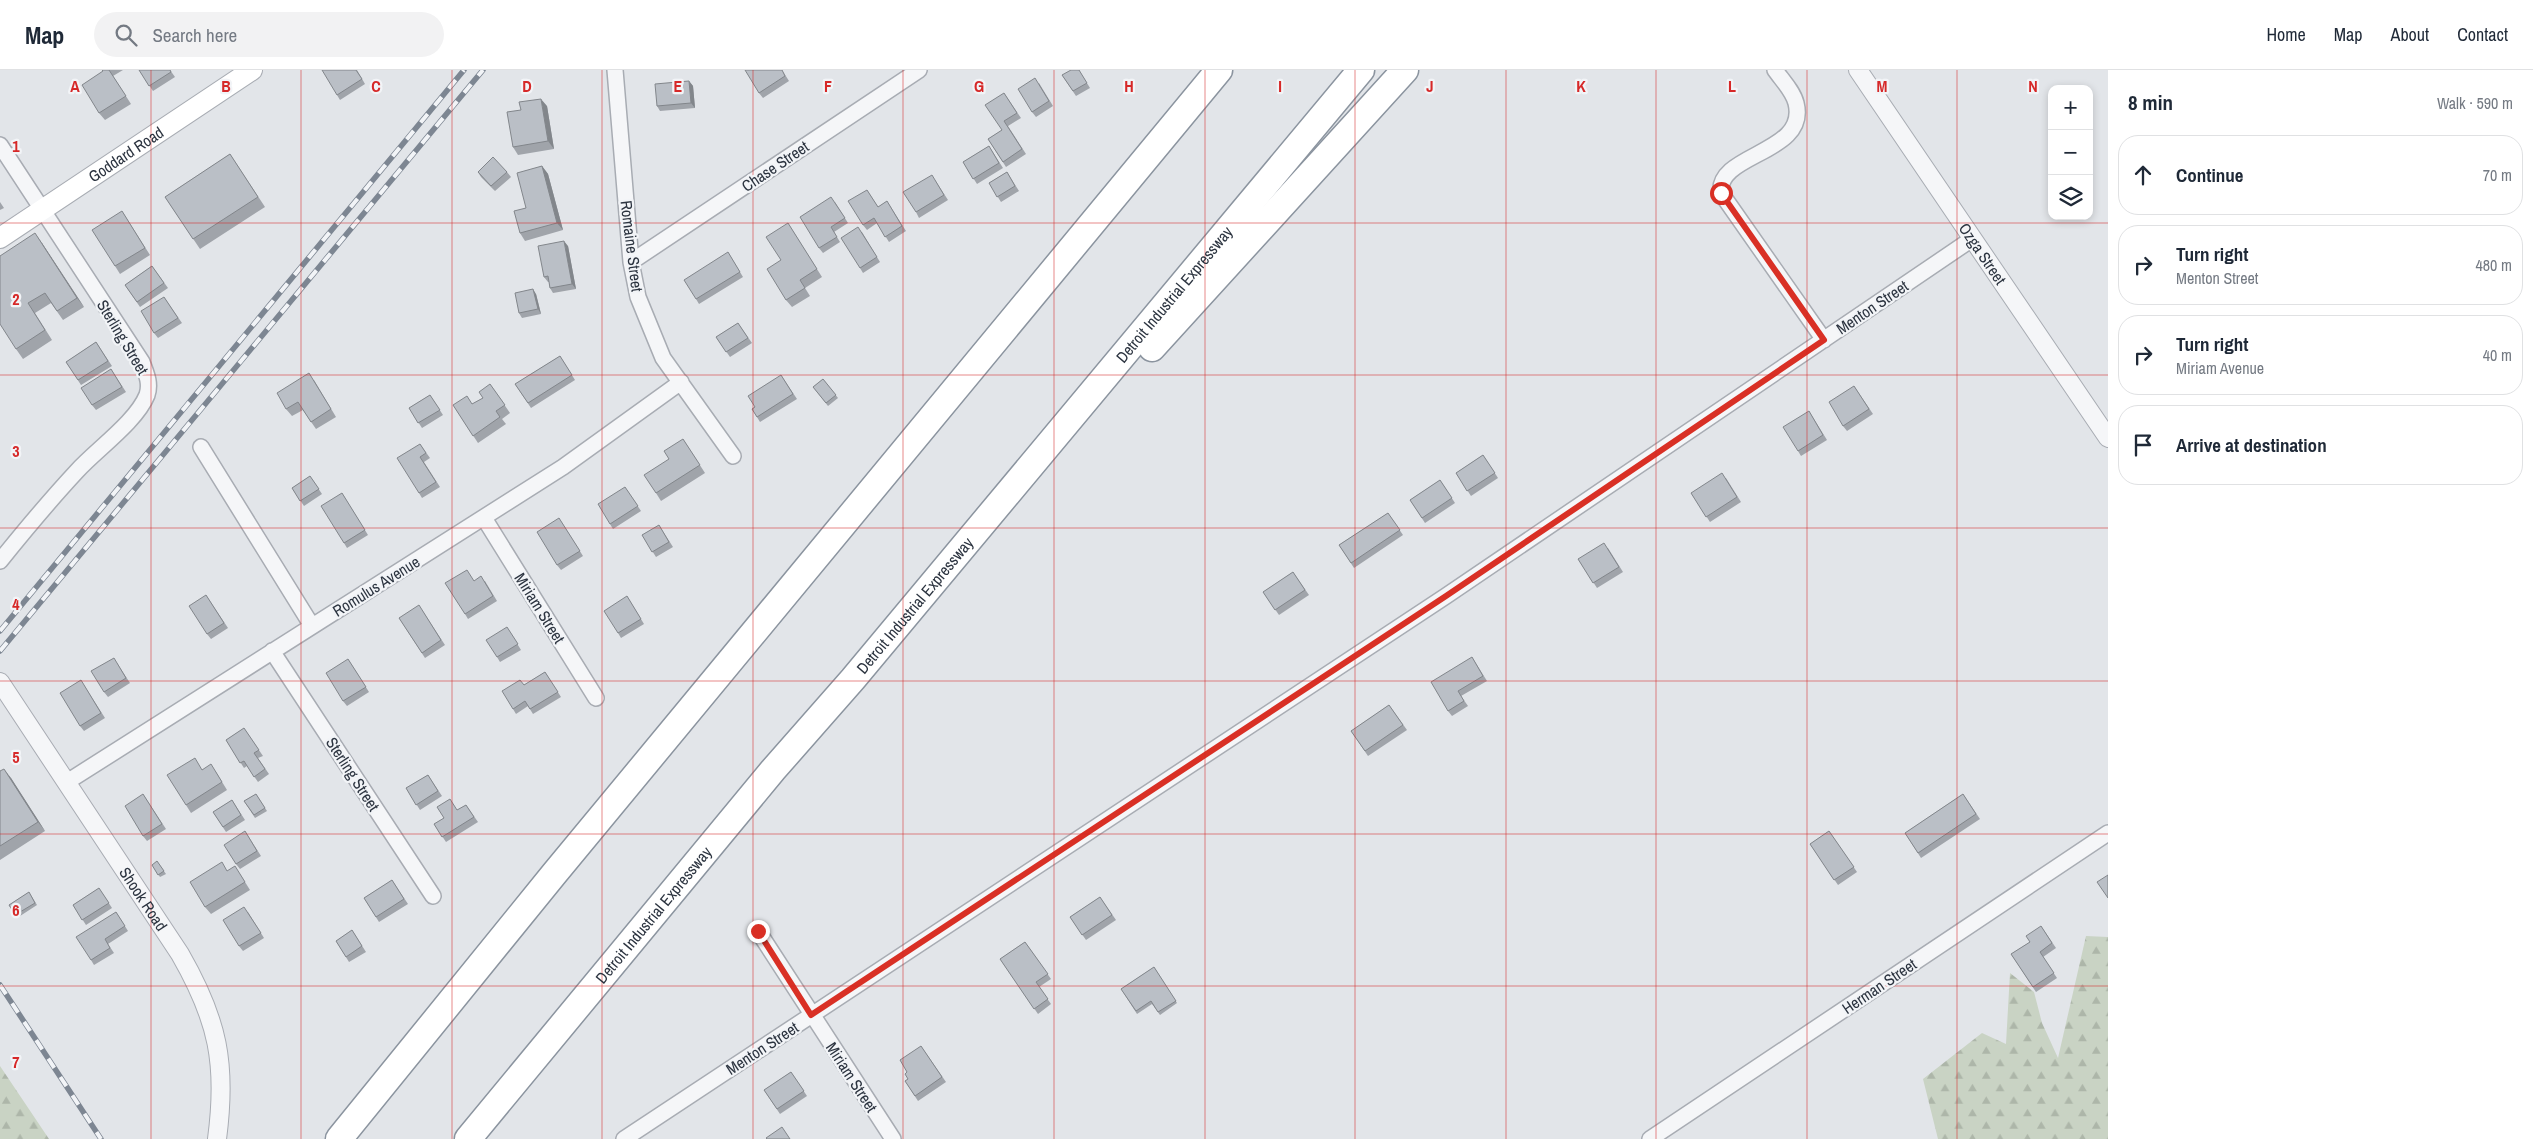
<!DOCTYPE html>
<meta charset="utf-8">
<style>
:root{--surface:#fff;--page:#f2f2f3;--text:#1f2937;--muted:#747a83;--line:#e0e1e3}
body{margin:0;font-family:"Archivo Narrow",sans-serif;background:var(--page);color:var(--text)}
.controls{position:absolute;right:15px;top:15px;display:grid;overflow:hidden;border-radius:10px;box-shadow:0 2px 8px #0003}
.controls button{width:45px;height:45px;display:grid;place-items:center;padding:0;border:0;border-bottom:1px solid var(--line);background:var(--surface);color:var(--text);font:25px sans-serif}
.stop{position:absolute;width:15px;height:15px;margin:-11px;border:4px solid #d93025;border-radius:50%;background:#fff}
.stop.end{background:#d93025;border-color:#fff;box-shadow:0 1px 5px #0008}
.list{margin:0;padding:0;list-style:none}
h2{display:flex;justify-content:space-between;align-items:center;height:65px;margin:0;padding:0 20px;font-size:21px}
h2 small{font-size:16px;font-weight:400;color:var(--muted)}
.list li{display:grid;grid-template-columns:32px 1fr auto;gap:15px;align-items:center;box-sizing:border-box;height:80px;margin:0 10px 10px;padding:0 10px;border:1px solid var(--line);border-radius:20px}
.list b{display:block;font-size:19px;white-space:nowrap}
.list p{margin:0;font-size:16px;white-space:nowrap;color:var(--muted)}
.list em{font-size:16px;font-style:normal;color:var(--muted)}
.icon{flex:none;width:28px;height:28px;fill:none;stroke:currentColor;stroke-width:2;stroke-linecap:round;stroke-linejoin:round}
.map{position:relative;flex:none;width:2108px;height:1069px;overflow:hidden}
header{display:flex;align-items:center;gap:30px;box-sizing:border-box;height:70px;padding:0 25px;background:var(--surface);border-bottom:1px solid var(--line)}
header strong{font-size:24px}
nav{display:flex;gap:28px;margin-inline-start:auto;font-size:18px}
.search{width:350px;height:45px;background:var(--page);display:flex;align-items:center;gap:12px;box-sizing:border-box;padding:0 18px;border-radius:28px;color:var(--muted);font-size:19px}
main{display:flex}
aside{flex:1;background:var(--surface)}
.map>svg:first-child{display:block}
</style>
<header>
<strong>Map</strong>
<div class="search"><svg class="icon" aria-label="search" viewBox="0 0 24 24"><circle cx="10" cy="10" r="6"/><path d="M15 15l6 6"/></svg>Search here</div>
<nav><a>Home</a><a>Map</a><a>About</a><a>Contact</a></nav>
</header>
<main>
<div class="map">
<svg width="2108" height="1069" viewBox="0 0 2108 1069">
<defs>
<pattern id="forest-firs" width="22" height="20" patternUnits="userSpaceOnUse" patternTransform="scale(1.25)"><rect width="22" height="20" fill="#c9d3c4"/><path d="M5 1l3.5 6h-7zM16 11l3.5 6h-7z" fill="#adb6a9"/></pattern>
</defs>
<rect width="100%" height="100%" fill="#e2e5e9"/>
<path fill="url(#forest-firs)" d="M2086 866 2108 867V1069H1938L1923 1009 1982 963 2006 974 2010 903 2034 922 2042 953 2058 988Z
M0 996 49 1069H0Z"/>
<g fill="none" stroke-linecap="round" stroke-linejoin="round">
<defs>
<path id="minor" d="M615 0 631 192 638 227 663 288 733 386
M1775 0C1782 10 1793 21 1796 33 1809 84 1716 83 1721 123L1824 270
M0 75 142 292C146 303 151 313 147 325 136 352 97 379 77 401 50 430 25 460 0 491
M631 192 919 0
M201 377 312 556
M484 448 596 628
M272 581 433 826
M67 712 563 397 681 312
M758 861 893 1069
M624 1069 1446 526 1972 169
M1650 1069 2108 763"/>
<g id="tertiary">
<path id="s1" d="M1858 0 2108 368"/>
<path id="s2" d="M0 612 180 884C218 950 227 994 217 1069"/>
</g>
<g id="secondary">
<path id="s3" d="M0 168 252 0"/>
</g>
<g id="motorway">
<path d="M1152 278 1405 0"/>
<path d="M339 1069 554 804 1219 0"/>
<path id="s4" d="M468 1069 773 700 853 609 1361 0"/>
</g>
</defs>
<use href="#minor" stroke="#a8acb3" stroke-width="18"/>
<use href="#tertiary" stroke="#a8acb3" stroke-width="20"/>
<use href="#secondary" stroke="#a8acb3" stroke-width="22"/>
<use href="#motorway" stroke="#8b949f" stroke-width="29"/>
<use href="#minor" stroke="#f5f6f8" stroke-width="15"/>
<use href="#tertiary" stroke="#f5f6f8" stroke-width="18"/>
<use href="#secondary" stroke="#fff" stroke-width="20"/>
<use href="#motorway" stroke="#fff" stroke-width="26"/>
<defs>
<path id="rail" d="M0 561 464 0
M0 581 483 0
M0 915 101 1069"/>
</defs>
<use href="#rail" stroke="#7d8692" stroke-width="5.5"/>
<use href="#rail" stroke="#f2f4f7" stroke-width="4" stroke-dasharray="11" stroke-linecap="butt"/>
</g>
<path fill="#a0a4aa" d="M102 0H123L113 6 131 34 105 50 99 43 103 1Z
M139 0H170L175 7 153 21Z
M357 0 365 14 340 30 337 25Z
M782 0 789 11 763 28 759 23Z
M1079 0 1090 18 1076 26 1062 5Z
M689 11 693 16 695 38 660 41 657 36Z
M1039 13 1053 36 1036 47 1032 42Z
M1004 23 1021 48 1008 56 1026 84 1006 97 988 69 1002 60Z
M547 36 554 79 518 85 513 77Z
M989 76 1003 98 977 114 963 92Z
M230 84 265 137 200 179 165 127Z
M542 96 548 104 563 160 525 171 520 163 526 138Z
M478 102H507L511 107 495 121 481 107Z
M1007 102 1019 121 1001 132 989 113Z
M935 110 948 130 919 148 916 142Z
M867 120 878 137 887 131 906 161 889 172 877 153 867 160 863 155Z
M0 132 4 138 0 140Z
M835 132 848 153 834 162 840 172 823 183 819 178Z
M122 141 150 185 120 204 115 196Z
M788 153 822 207 805 218 810 226 792 237 786 230 781 190Z
M862 162 880 192 863 203 860 198Z
M42 173 84 237 63 250 51 233 35 243 52 270 23 289 16 279Z
M568 176 576 219 553 223 550 218 549 212H548L544 207Z
M728 182 743 207 699 234 696 229Z
M152 196 168 218 140 237 125 215Z
M536 224 541 244 522 248 519 243Z
M164 227 182 253 158 268 154 263Z
M738 253 752 273 730 287 716 267Z
M96 272 112 296 81 315 66 292Z
M560 286 575 310 531 338 515 314Z
M111 299 126 322 96 340 92 335Z
M781 305 797 329 760 352 752 339 755 337Z
M823 309 838 328 828 336 813 317Z
M314 310 336 347 316 359 303 340 292 346 286 339Z
M490 314 510 343 502 349 506 354 478 373 453 335 472 334 483 328Z
M1854 316 1873 344 1847 361 1843 356Z
M430 325 443 345 422 358 409 338Z
M1809 341 1827 370 1801 386 1798 381Z
M683 369 705 403 661 431 656 423 669 389Z
M420 374 430 388 424 392 440 417 422 428 419 423Z
M1483 385 1498 408 1471 426 1456 403Z
M310 406 322 424 304 436 292 418Z
M1726 408 1741 432 1710 452 1691 423Z
M1440 410 1455 433 1425 453 1410 430Z
M625 417 641 441 613 459 610 454Z
M342 423 368 465 347 478 344 473Z
M1388 443 1403 465 1354 498 1339 475Z
M559 448 583 486 561 500 557 495Z
M659 455 673 477 656 487 642 465Z
M1608 478 1623 502 1597 518 1578 489Z
M1293 502 1309 525 1279 545 1263 522Z
M474 511H485L497 531 468 549 465 544Z
M206 525 228 558 211 569 207 564Z
M627 526 644 554 621 568 618 563Z
M422 540 445 575 425 588 399 548Z
M507 557 521 580 500 592 497 587Z
M1472 587 1487 611 1461 626 1468 636 1452 646 1448 641Z
M348 589 369 622 347 636 343 631Z
M117 593 130 613 108 627 104 622Z
M545 602 561 627 533 644 528 636 516 644 513 639 524 615Z
M84 615 105 648 84 661 80 656Z
M1389 635 1407 660 1368 686 1351 661Z
M244 658 263 686 258 688 269 704 258 712 247 696 244 698 226 670Z
M203 699 216 702 227 720 191 743 186 735Z
M0 701 11 708 45 761 0 790Z
M428 705 442 726 420 740 406 718Z
M143 724 166 759 147 771 143 766Z
M256 724 267 741 255 748 244 731Z
M1963 724 1980 749 1921 788 1905 763Z
M232 730 245 750 226 762 213 742Z
M466 735 478 752 446 772 434 754Z
M245 761 261 786 240 799 236 794Z
M1829 761 1857 802 1838 815 1810 774Z
M157 791 166 804 160 807 152 795Z
M228 801 240 804 250 820 211 844 205 837Z
M392 810 408 834 379 852 364 828Z
M99 818 112 838 86 855 73 835Z
M29 822 37 835 17 848 9 835Z
M1100 827 1116 850 1086 870 1070 847Z
M116 842 128 861 108 874 114 883 94 895 91 890Z
M248 842 264 868 243 881 239 876Z
M2041 856 2056 878 2043 887 2057 908 2036 922 2011 884 2030 872Z
M352 860 366 882 349 892 336 871Z
M1025 872 1051 909 1039 917 1051 934 1038 944 1000 889Z
M1154 897 1177 933 1160 945 1152 934 1137 944 1121 919Z
M921 976 946 1012 918 1031 905 1011 908 1009 907 1002Z
M791 1002 807 1026 780 1044 764 1020Z"/>
<path fill="#82868b" d="M689 11 693 16 695 38 691 33Z
M541 29 547 36 554 79 548 71Z
M542 96 548 104 563 160 557 153Z
M35 163 42 173 84 237 77 228Z
M564 171 568 176 576 219 572 214Z
M533 219 536 224 541 244 538 239Z
M4 699 11 708 45 761 38 752Z"/>
<path fill="#babfc6" stroke="#82868b" d="M102 0H109L126 26 99 43 82 15 103 1Z
M139 0H170L171 2 149 16Z
M322 0H356L362 9 337 25Z
M745 0H782L785 6 759 23Z
M1071 0H1079L1087 13 1073 21 1062 5Z
M1035 8 1049 31 1032 42 1018 19Z
M689 11 691 33 657 36 655 14Z
M1004 23 1017 43 1004 51 1022 79 1003 92 988 69 1002 60 985 35Z
M541 29 548 71 513 77 507 42 521 40 519 32Z
M989 76 999 93 973 109 963 92Z
M230 84 258 127 193 169 165 127Z
M493 87 507 102 491 116 478 102Z
M542 96 557 153 520 163 514 141 526 138 517 103Z
M1007 102 1015 116 997 127 989 113Z
M932 105 944 125 916 142 903 122Z
M867 120 878 137 887 131 902 156 885 167 874 148 863 155 848 131Z
M831 127 845 148 831 157 837 167 819 178 800 147Z
M122 141 145 178 115 196 92 160Z
M788 153 817 199 800 210 805 218 786 230 767 199 781 190 766 167Z
M858 157 877 187 860 198 841 168Z
M35 163 77 228 57 241 45 223 28 233 45 260 16 279 0 254V186Z
M564 171 572 214 550 218 548 206 544 207 538 176Z
M728 182 740 202 696 229 684 210Z
M152 196 164 213 137 232 125 215Z
M533 219 538 239 519 243 515 223Z
M164 227 178 248 154 263 141 241Z
M738 253 748 268 726 282 716 267Z
M96 272 108 291 78 310 66 292Z
M560 286 572 305 528 333 515 314Z
M111 299 122 317 92 335 81 318Z
M309 303 331 339 311 352 298 332 286 339 277 323Z
M781 305 793 324 757 347 752 339 755 337 748 326Z
M823 309 836 325 826 333 813 317Z
M490 314 505 335 496 341 500 347 473 366 453 335 467 326 472 334 483 328 479 322Z
M1854 316 1869 339 1843 356 1829 332Z
M430 325 440 340 418 353 409 338Z
M1809 341 1823 365 1798 381 1783 357Z
M683 369 700 395 656 423 644 405 669 389 664 381Z
M420 374 426 383 420 387 436 412 419 423 397 388Z
M1483 385 1495 403 1467 421 1456 403Z
M1722 403 1737 427 1706 447 1691 423Z
M310 406 319 419 300 431 292 418Z
M1440 410 1452 428 1422 448 1410 430Z
M625 417 638 436 610 454 598 434Z
M342 423 365 460 344 473 321 436Z
M1388 443 1400 460 1351 493 1339 475Z
M559 448 580 481 557 495 537 462Z
M659 455 669 472 652 482 642 465Z
M1604 473 1619 497 1593 513 1578 489Z
M467 500 474 511 481 506 493 526 465 544 445 513Z
M1293 502 1305 520 1275 540 1263 522Z
M206 525 224 553 207 564 189 536Z
M627 526 641 549 618 563 604 541Z
M419 535 441 570 422 583 399 548Z
M507 557 518 574 497 587 486 570Z
M1472 587 1483 606 1458 621 1464 631 1448 641 1431 612Z
M114 588 126 608 104 622 91 601Z
M348 589 366 617 343 631 326 603Z
M545 602 558 622 530 639 525 631 513 639 502 621 520 610 524 615Z
M81 610 101 643 80 656 60 623Z
M1389 635 1403 655 1365 681 1351 661Z
M244 658 259 680 254 683 265 699 254 707 244 691 240 693 226 670Z
M195 688 202 700 211 694 222 712 186 735 167 705Z
M4 699 38 752 0 776V701Z
M428 705 438 721 416 735 406 718Z
M143 724 162 754 143 766 125 736Z
M256 724 265 738 254 745 244 731Z
M1963 724 1976 744 1918 783 1905 763Z
M450 729 457 740 466 735 474 747 442 767 434 754 444 748 437 737Z
M232 730 241 745 223 757 213 742Z
M245 761 257 781 236 794 224 775Z
M1829 761 1854 797 1834 810 1810 774Z
M157 791 164 801 158 805 152 795Z
M222 792 227 801 235 796 245 812 205 837 190 812Z
M2108 805V828L2097 812Z
M392 810 404 829 376 847 364 828Z
M99 818 109 833 82 850 73 835Z
M29 822 35 833 15 845 9 835Z
M1100 827 1112 845 1082 865 1070 847Z
M244 837 261 863 239 876 223 850Z
M116 842 125 856 105 869 110 878 91 890 76 867Z
M2041 856 2052 873 2040 882 2054 903 2033 917 2011 884 2030 872 2026 866Z
M352 860 362 876 346 887 336 871Z
M1025 872 1048 904 1036 912 1048 929 1034 939 1000 889Z
M1154 897 1176 931 1158 942 1151 931 1136 941 1121 919Z
M921 976 942 1007 915 1026 905 1011 908 1009 905 1004 907 1002 900 990Z
M791 1002 804 1021 777 1039 764 1020Z
M782 1057 790 1069H767L766 1068Z"/>
<g fill="none" stroke-linecap="round" stroke-linejoin="round">
<path stroke="#d93025" stroke-width="6" d="M758 861 811 945 1446 526 1824 270 1721 123"/>
</g>
<path fill="none" stroke="#d62828" stroke-width="1" stroke-opacity="0.55" d="M151 0V1069M301 0V1069M452 0V1069M602 0V1069M753 0V1069M903 0V1069M1054 0V1069M1205 0V1069M1355 0V1069M1506 0V1069M1656 0V1069M1807 0V1069M1957 0V1069M0 153H2108M0 305H2108M0 458H2108M0 611H2108M0 764H2108M0 916H2108"/>
<g text-anchor="middle" stroke-width="4.5" stroke-linejoin="round" paint-order="stroke">
<g font-size="16" fill="#2c3440" stroke="#f2f4f7">
<text dy="6" stroke="none"><textPath href="#s3" startOffset="151">Goddard Road</textPath></text>
<text transform="translate(775 96) rotate(-34)" y="6">Chase Street</text>
<text transform="translate(632 176) rotate(83)" y="6">Romaine Street</text>
<text dy="6" stroke="none"><textPath href="#s1" startOffset="222">Ozga Street</textPath></text>
<text dy="6" stroke="none"><textPath href="#s4" startOffset="1101">Detroit Industrial Expressway</textPath></text>
<text transform="translate(1872 237) rotate(-34)" y="6">Menton Street</text>
<text transform="translate(123 267) rotate(59)" y="6">Sterling Street</text>
<text transform="translate(376 516) rotate(-32)" y="6">Romulus Avenue</text>
<text dy="6" stroke="none"><textPath href="#s4" startOffset="696">Detroit Industrial Expressway</textPath></text>
<text transform="translate(540 538) rotate(58)" y="6">Miriam Street</text>
<text transform="translate(353 704) rotate(57)" y="6">Sterling Street</text>
<text dy="6" stroke="none"><textPath href="#s2" startOffset="260">Shook Road</textPath></text>
<text dy="6" stroke="none"><textPath href="#s4" startOffset="291">Detroit Industrial Expressway</textPath></text>
<text transform="translate(1879 916) rotate(-34)" y="6">Herman Street</text>
<text transform="translate(762 978) rotate(-33)" y="6">Menton Street</text>
<text transform="translate(852 1007) rotate(57)" y="6">Miriam Street</text>
</g>
</g>
<g font-size="16" text-anchor="middle" font-weight="bold" fill="#d62828" stroke="#f2f4f7" stroke-width="4.5" stroke-linejoin="round" paint-order="stroke">
<text x="75" y="22">A</text>
<text x="226" y="22">B</text>
<text x="376" y="22">C</text>
<text x="527" y="22">D</text>
<text x="678" y="22">E</text>
<text x="828" y="22">F</text>
<text x="979" y="22">G</text>
<text x="1129" y="22">H</text>
<text x="1280" y="22">I</text>
<text x="1430" y="22">J</text>
<text x="1581" y="22">K</text>
<text x="1732" y="22">L</text>
<text x="1882" y="22">M</text>
<text x="2033" y="22">N</text>
<text x="16" y="82">1</text>
<text x="16" y="235">2</text>
<text x="16" y="387">3</text>
<text x="16" y="540">4</text>
<text x="16" y="693">5</text>
<text x="16" y="846">6</text>
<text x="16" y="998">7</text>
</g>
</svg>
<div class="controls">
<button>+</button>
<button>−</button>
<button><svg class="icon" aria-label="layers" viewBox="0 0 24 24"><path d="M12 4l9 5-9 5-9-5zM3 14l9 5 9-5"/></svg></button>
</div>
<div class="stop" style="left:1721px;top:123px"></div>
<div class="stop end" style="left:758px;top:861px"></div>
</div>
<aside>
<h2>8 min<small>Walk · 590 m</small></h2>
<ul class="list">
<li><svg class="icon" aria-label="ahead" viewBox="0 0 24 24"><path d="M12 20V5M6 11l6-6 6 6"/></svg><div><b>Continue</b></div><em>70 m</em></li>
<li><svg class="icon" aria-label="right" viewBox="0 0 24 24"><path d="M7 20v-9h11M14 6l5 5-5 5"/></svg><div><b>Turn right</b><p>Menton Street</p></div><em>480 m</em></li>
<li><svg class="icon" aria-label="right" viewBox="0 0 24 24"><path d="M7 20v-9h11M14 6l5 5-5 5"/></svg><div><b>Turn right</b><p>Miriam Avenue</p></div><em>40 m</em></li>
<li><svg class="icon" aria-label="arrive" viewBox="0 0 24 24"><path d="M6 21V4h12l-3 4 3 4H6"/></svg><div><b>Arrive at destination</b></div></li>
</ul>
</aside>
</main>
